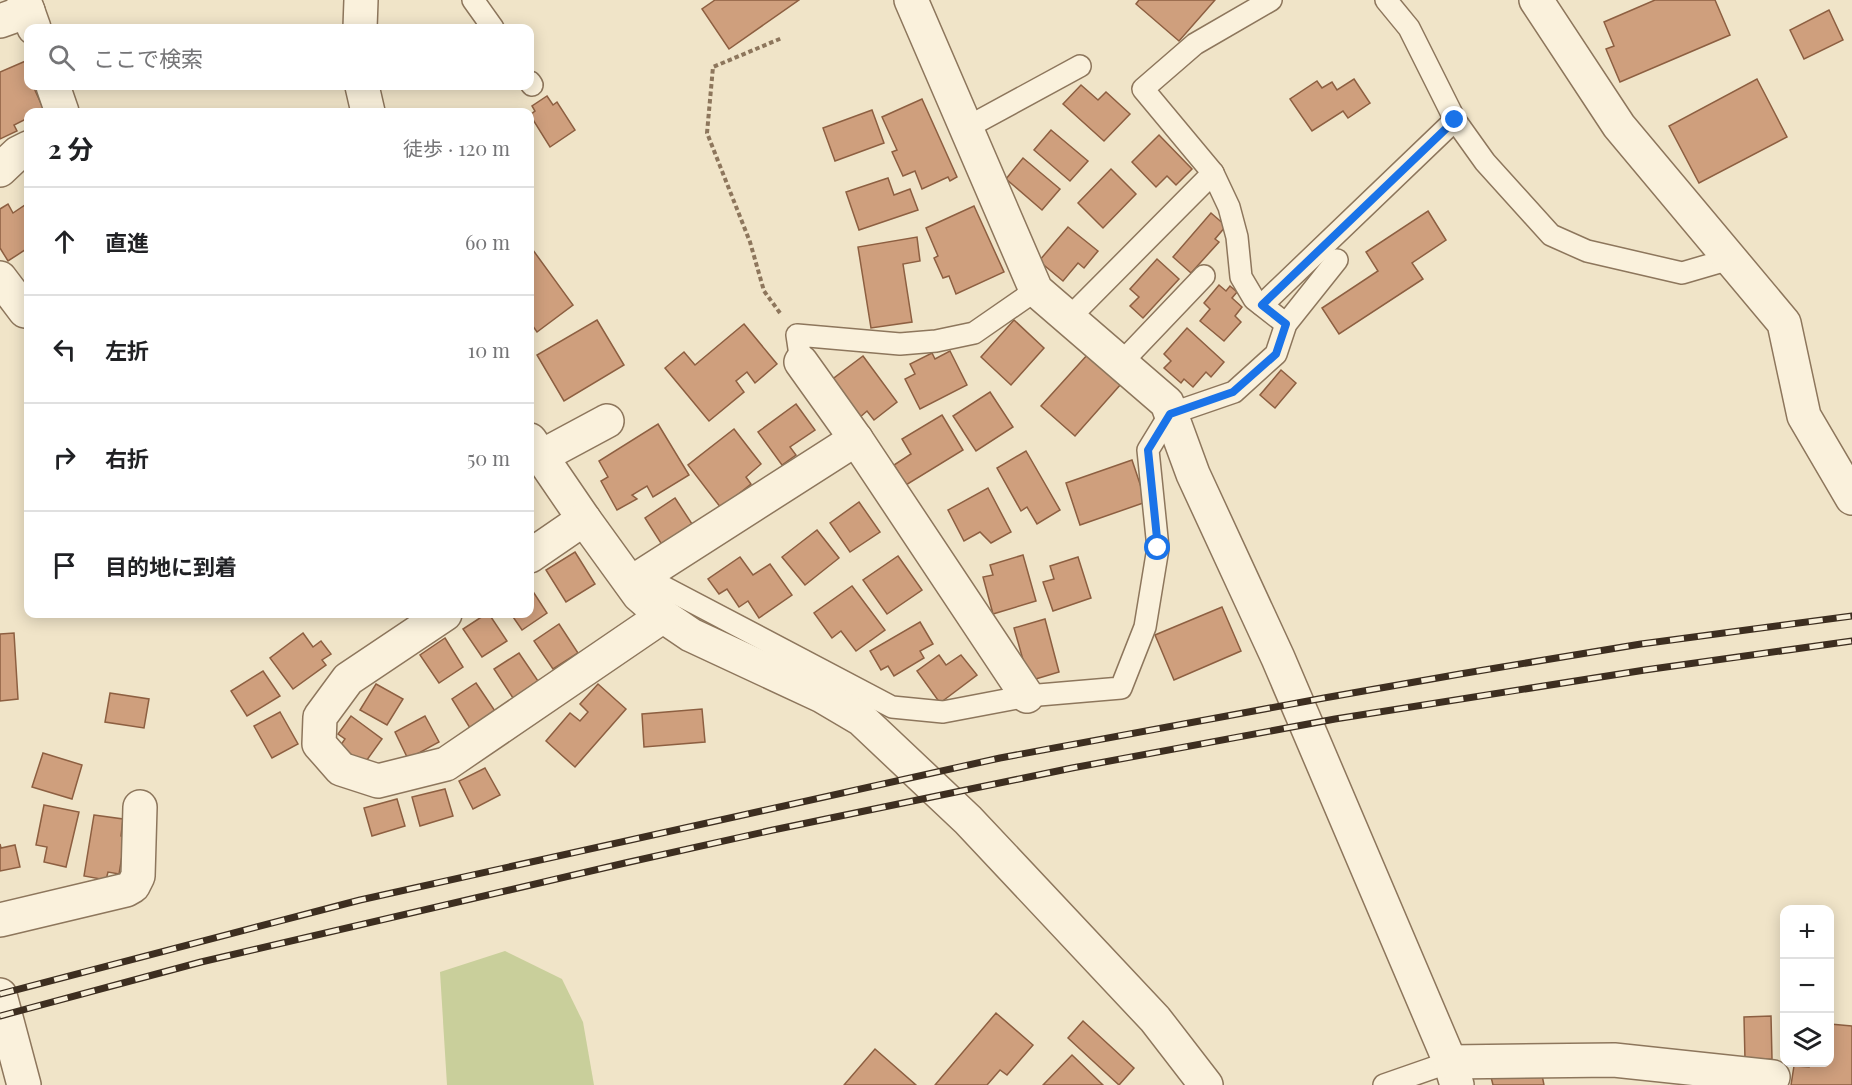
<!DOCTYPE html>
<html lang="ja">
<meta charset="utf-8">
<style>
:root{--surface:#fff;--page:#f2f2f2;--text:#202124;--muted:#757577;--line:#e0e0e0}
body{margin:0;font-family:"Playfair Display","Noto Sans JP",serif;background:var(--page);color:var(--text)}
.controls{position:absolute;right:18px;bottom:18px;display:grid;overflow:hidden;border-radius:12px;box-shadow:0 3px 15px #0003}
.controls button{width:54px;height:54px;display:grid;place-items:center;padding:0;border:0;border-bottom:2px solid var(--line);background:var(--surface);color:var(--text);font:30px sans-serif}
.stop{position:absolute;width:18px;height:18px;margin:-14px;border:4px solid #1a73e8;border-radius:50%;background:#fff}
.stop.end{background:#1a73e8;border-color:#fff;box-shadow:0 2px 6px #0008}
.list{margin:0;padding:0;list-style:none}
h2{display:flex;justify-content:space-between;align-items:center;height:78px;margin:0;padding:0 24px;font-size:26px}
h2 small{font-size:20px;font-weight:400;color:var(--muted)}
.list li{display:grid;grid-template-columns:39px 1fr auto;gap:18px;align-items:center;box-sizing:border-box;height:108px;padding:0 24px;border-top:2px solid var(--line)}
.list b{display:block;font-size:22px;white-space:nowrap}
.list em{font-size:20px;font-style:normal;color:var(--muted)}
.icon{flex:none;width:33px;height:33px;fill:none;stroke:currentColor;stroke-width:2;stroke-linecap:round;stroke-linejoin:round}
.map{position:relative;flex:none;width:1852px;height:1085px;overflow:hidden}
.search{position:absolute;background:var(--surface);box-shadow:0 3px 15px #0003;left:24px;top:24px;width:510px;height:66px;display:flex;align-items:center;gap:15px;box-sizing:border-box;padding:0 21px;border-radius:12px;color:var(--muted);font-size:22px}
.panel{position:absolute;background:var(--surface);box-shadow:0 3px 15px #0003;left:24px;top:108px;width:510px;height:510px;border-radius:12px}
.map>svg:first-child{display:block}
.green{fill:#c9cf9b}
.building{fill:#cf9f7d;stroke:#8d5f41;stroke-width:1.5}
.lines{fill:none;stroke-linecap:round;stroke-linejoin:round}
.service-casing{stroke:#8d765c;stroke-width:24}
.minor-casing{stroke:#8d765c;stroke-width:36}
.path{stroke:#8d765c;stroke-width:4;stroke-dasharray:4.5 3;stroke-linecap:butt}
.service{stroke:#faf1dc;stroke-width:21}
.minor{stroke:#faf1dc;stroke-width:33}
.rail-casing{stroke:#3d2e20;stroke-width:7}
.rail{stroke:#f7eed8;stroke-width:4.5;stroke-dasharray:14;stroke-linecap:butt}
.route{stroke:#1a73e8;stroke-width:8}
</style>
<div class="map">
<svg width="1852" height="1085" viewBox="0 0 1852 1085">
<rect width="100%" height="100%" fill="#f0e4c8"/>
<!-- green -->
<polygon class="green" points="505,951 562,979 583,1022 594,1085 447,1085 440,972"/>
<!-- building -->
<g class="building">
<polygon points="715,0 799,0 729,49 702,9"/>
<polygon points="1139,0 1215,0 1179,41 1136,4"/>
<polygon points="1655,0 1715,0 1730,35 1620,82 1606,49 1614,46 1604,22"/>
<polygon points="1829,10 1843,40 1804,59 1790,30"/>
<polygon points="28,60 28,86 38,86 34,88 44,110 40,112 28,112 28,118 14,125 17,131 0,139 0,72"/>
<polygon points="1354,79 1370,103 1348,118 1343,111 1312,131 1290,99 1317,81 1322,88 1332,82 1337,90"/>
<polygon points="1757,79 1787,137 1699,183 1669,126"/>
<polygon points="1081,85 1098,100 1106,92 1130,114 1104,141 1063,104"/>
<polygon points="547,96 553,105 557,102 575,130 550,147 530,115 535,111 532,106"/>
<polygon points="922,99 957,177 950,181 948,177 922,189 915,171 903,176 892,152 897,150 882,117"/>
<polygon points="872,110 884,143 835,161 823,128"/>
<polygon points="1051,130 1088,161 1070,181 1034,150"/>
<polygon points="1159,135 1192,169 1176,185 1167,176 1156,187 1132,162"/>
<polygon points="1023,158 1060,189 1042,210 1006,179"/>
<polygon points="1111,169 1136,194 1103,228 1078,203"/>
<polygon points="888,178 894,195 910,189 918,210 859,230 846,192"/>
<polygon points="28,203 28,241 27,242 28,248 8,261 0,248 0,209 8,204 13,213"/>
<polygon points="974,206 1004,272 956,294 949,276 943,278 934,258 938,256 926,228"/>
<polygon points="1428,211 1446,240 1412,263 1423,279 1339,334 1322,308 1378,271 1366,252"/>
<polygon points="1211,213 1226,226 1215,239 1219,242 1191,273 1173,257"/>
<polygon points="1068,227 1098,251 1084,268 1078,263 1063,281 1039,261"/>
<polygon points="917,237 920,261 903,264 912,322 871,328 858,247"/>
<polygon points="530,246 573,305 537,332 530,322"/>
<polygon points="1157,259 1179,279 1143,318 1130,306 1139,297 1130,289"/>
<polygon points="1219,285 1226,291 1230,286 1237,292 1232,298 1242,307 1235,316 1241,322 1224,341 1200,321 1210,309 1204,303"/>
<polygon points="597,320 624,365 564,401 537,355"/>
<polygon points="1014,320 1044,348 1011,385 981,357"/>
<polygon points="744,324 777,364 755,383 747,372 736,381 744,392 709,421 665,368 684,352 695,365"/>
<polygon points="1187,328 1224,362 1211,377 1206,372 1193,387 1184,379 1181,383 1164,368 1171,361 1164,354"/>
<polygon points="950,351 967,385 920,409 905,379 915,374 910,364 932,353 935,359"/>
<polygon points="1088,354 1121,384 1075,436 1041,406"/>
<polygon points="863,356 897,402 874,420 867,411 858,419 830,381"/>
<polygon points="1281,370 1296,383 1275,408 1260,395"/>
<polygon points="990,392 1013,427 976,451 953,416"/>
<polygon points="796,404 815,430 790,447 796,455 782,465 758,432"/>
<polygon points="942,415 963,450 906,485 894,465 911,454 902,439"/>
<polygon points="658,424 689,475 653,497 647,486 632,495 637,499 617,510 601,481 608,477 599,461"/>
<polygon points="734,429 761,464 746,477 751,484 721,508 688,465"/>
<polygon points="1026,451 1060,510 1037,524 1027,507 1021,511 997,468"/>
<polygon points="1132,460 1146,502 1080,525 1066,483"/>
<polygon points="988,488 1011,532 991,543 980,532 964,541 948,510"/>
<polygon points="675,498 696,530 666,551 645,518"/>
<polygon points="859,502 880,532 850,552 830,523"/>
<polygon points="817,530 839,558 805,585 782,557"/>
<polygon points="575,552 595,584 566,602 546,570"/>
<polygon points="1023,555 1036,601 993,614 983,577 993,575 990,565"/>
<polygon points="898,556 922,590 887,614 863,580"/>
<polygon points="740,557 753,575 770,564 792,595 759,618 748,601 739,607 727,589 719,594 708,579"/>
<polygon points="1078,557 1091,598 1053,611 1043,582 1054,579 1050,566"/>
<polygon points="852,586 885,630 856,651 841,631 832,638 814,613"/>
<polygon points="530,587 547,613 522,630 511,614 530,614"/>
<polygon points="1222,607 1241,651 1174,680 1155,635"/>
<polygon points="486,614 489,614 507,641 482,657 463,629"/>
<polygon points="1045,619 1059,672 1029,681 1014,628"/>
<polygon points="920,622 933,644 920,651 924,658 894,676 888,666 881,670 870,651"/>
<polygon points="559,624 578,653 553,669 534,641"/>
<polygon points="14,633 18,699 0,701 0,634"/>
<polygon points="303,633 313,647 321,641 331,654 322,660 326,665 293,689 270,658"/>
<polygon points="445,638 463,667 439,683 420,655"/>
<polygon points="519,653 538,681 513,698 494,669"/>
<polygon points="939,655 946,665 961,655 977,675 940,703 917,671"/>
<polygon points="263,671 280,696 247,716 231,691"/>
<polygon points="476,683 495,711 470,728 452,699"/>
<polygon points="376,684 403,699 387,725 360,710"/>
<polygon points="598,684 626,709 575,767 546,741 570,713 580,721 588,712 580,704"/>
<polygon points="110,693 149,699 144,728 105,722"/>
<polygon points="702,709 705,742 644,747 642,714"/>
<polygon points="280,712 298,744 272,758 254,726"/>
<polygon points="351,716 382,739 364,764 340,746 345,739 338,734"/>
<polygon points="425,716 439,742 408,759 395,732"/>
<polygon points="43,753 82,765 72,799 32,787"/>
<polygon points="485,768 500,795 473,809 459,781"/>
<polygon points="445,789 453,816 420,826 412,797"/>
<polygon points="397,799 405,826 372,836 364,808"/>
<polygon points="44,805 79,812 66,867 44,862 47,847 36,845"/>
<polygon points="94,815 123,819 121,836 125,837 119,874 108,872 106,880 84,876"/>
<polygon points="0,844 1,848 15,845 20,867 0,871"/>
<polygon points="996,1013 1033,1045 1007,1075 1000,1070 987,1085 935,1085"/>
<polygon points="1771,1016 1772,1059 1745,1060 1744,1017"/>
<polygon points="1083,1021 1134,1068 1119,1085 1068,1038"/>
<polygon points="1830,1024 1852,1026 1852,1085 1791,1085 1794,1066 1809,1067 1809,1062 1830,1062"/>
<polygon points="875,1049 916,1085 844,1085"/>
<polygon points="1072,1055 1103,1085 1043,1085"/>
<polygon points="1541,1070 1544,1085 1493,1085 1491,1077"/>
</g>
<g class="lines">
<!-- service casing -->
<g class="service-casing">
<g id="service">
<polyline points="473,0 493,28"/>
<polyline points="1386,0 1409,28 1455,120 1485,162 1551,235 1587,251 1682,273 1730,259"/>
<polyline points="530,82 532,85"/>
<polyline points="966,128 1080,66"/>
<polyline points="1213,173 1143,89 1195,44 1271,0"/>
<polyline points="1262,305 1455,120"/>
<polyline points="1069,318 1213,173 1229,207 1237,237 1241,277 1254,299 1286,324"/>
<polyline points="801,362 797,335 900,344 936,341 974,333 1036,290"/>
<polyline points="1121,363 1204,276"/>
<polyline points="643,576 892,707 943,712 1027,696 1121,688 1145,627 1158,548 1148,450 1170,414 1234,392 1276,354 1286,324 1337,260"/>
<polyline points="1384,1085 1450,1062"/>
</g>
</g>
<!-- minor casing -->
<g class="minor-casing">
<g id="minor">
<polyline points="24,0 34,28"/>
<polyline points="911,0 1036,290 1167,403 1193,474 1278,658 1450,1062 1457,1085"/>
<polyline points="1536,0 1619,126 1784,323 1804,416 1852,498"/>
<polyline points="0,21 28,11"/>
<polyline points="360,28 361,0"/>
<polyline points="53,86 62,112"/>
<polyline points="362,86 368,112"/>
<polyline points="0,170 18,153 28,148"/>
<polyline points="0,278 25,311"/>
<polyline points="801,362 856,439 1027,696"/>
<polyline points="530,440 584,519 639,595 663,616 691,635 822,696 861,719 968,820 1155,1019 1206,1085"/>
<polyline points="540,457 607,421"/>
<polyline points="530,556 584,519"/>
<polyline points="631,583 856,439"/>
<polyline points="445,614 348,679 320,717 319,744 341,769 378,781 446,764 663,616"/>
<polyline points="0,920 126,890 133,886 138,876 140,807"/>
<polyline points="0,995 24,1085"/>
<polyline points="1450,1062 1614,1060 1773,1077"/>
</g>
</g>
<!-- path -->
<polyline class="path" points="780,313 764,291 750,242 707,133 713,67 782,38"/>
<!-- service -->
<use href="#service" class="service"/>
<!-- minor -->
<use href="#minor" class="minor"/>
<!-- rail casing -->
<g class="rail-casing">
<g id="rail">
<polyline points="0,994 360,900 1000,758 1324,698 1460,674 1641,644 1852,616"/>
<polyline points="0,1016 201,962 625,863 773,830 1072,768 1335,719 1645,670 1852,641"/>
</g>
</g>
<!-- rail -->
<use href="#rail" class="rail"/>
</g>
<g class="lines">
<!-- route -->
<polyline class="route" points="1158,548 1148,450 1170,414 1233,392 1276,354 1286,324 1262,305 1455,120"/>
</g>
</svg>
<div class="controls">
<button>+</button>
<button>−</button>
<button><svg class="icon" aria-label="layers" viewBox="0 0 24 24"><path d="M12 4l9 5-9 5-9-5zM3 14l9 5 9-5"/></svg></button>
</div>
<div class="stop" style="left:1158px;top:548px"></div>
<div class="stop end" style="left:1455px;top:120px"></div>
<div class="search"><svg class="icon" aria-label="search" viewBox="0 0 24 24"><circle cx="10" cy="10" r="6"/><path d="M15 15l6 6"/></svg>ここで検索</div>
<section class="panel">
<h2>2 分<small>徒歩 · 120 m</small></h2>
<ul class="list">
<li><svg class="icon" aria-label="ahead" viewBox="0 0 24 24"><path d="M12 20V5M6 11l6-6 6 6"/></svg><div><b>直進</b></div><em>60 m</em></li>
<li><svg class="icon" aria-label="left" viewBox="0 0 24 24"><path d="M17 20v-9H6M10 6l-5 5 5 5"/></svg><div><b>左折</b></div><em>10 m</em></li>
<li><svg class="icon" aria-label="right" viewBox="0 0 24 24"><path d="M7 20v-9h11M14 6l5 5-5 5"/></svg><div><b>右折</b></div><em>50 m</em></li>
<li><svg class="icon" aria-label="arrive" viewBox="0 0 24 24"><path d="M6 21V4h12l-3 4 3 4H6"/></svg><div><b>目的地に到着</b></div></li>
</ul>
</section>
</div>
